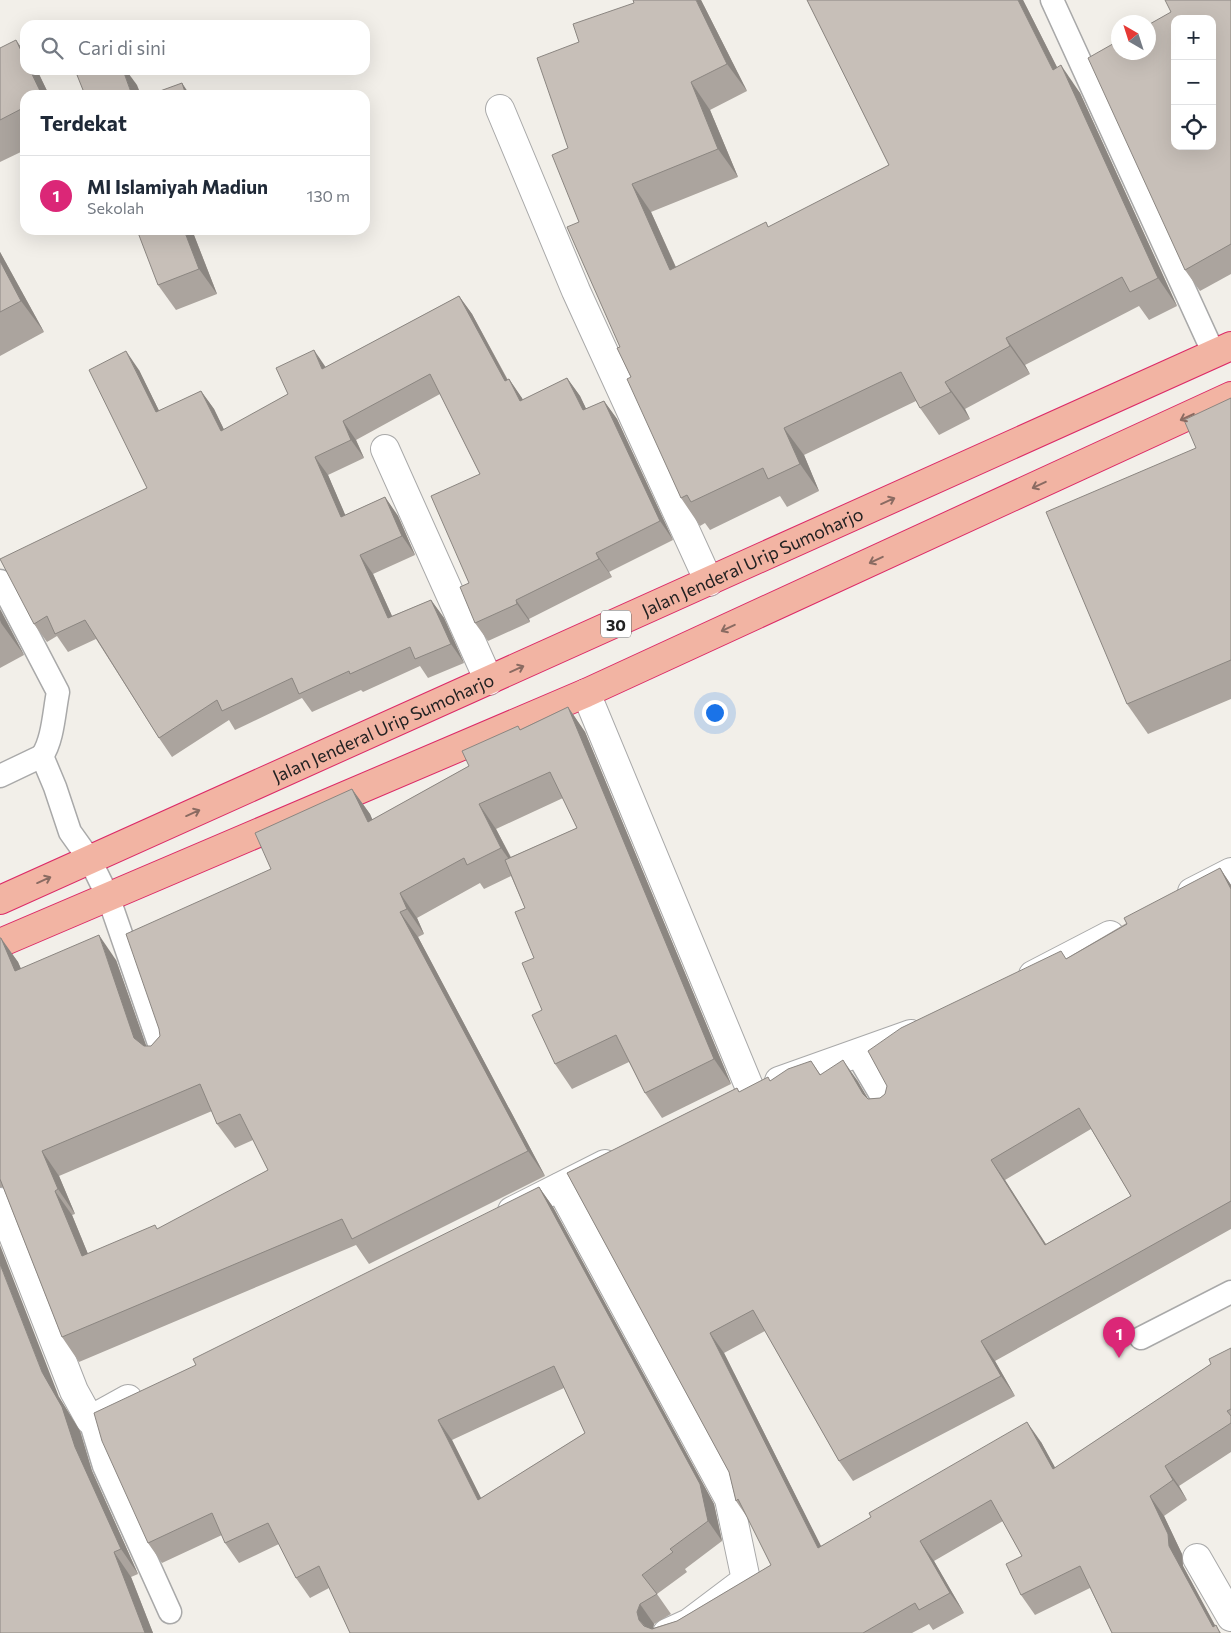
<!DOCTYPE html>
<html lang="id">
<meta charset="utf-8">
<style>
:root{--surface:#fff;--page:#f6f6f7;--text:#1f2937;--muted:#747a83;--line:#e0e1e3;--accent:#db2777}
body{margin:0;font-family:Commissioner,sans-serif;background:var(--page);color:var(--text)}
.controls{position:absolute;right:15px;top:15px;display:grid;overflow:hidden;border-radius:10px;box-shadow:0 5px 20px #0002}
.controls button{width:45px;height:45px;display:grid;place-items:center;padding:0;border:0;border-bottom:1px solid var(--line);background:var(--surface);color:var(--text);font:25px sans-serif}
.compass{position:absolute;left:1111px;top:15px;width:45px;height:45px;border-radius:50%;background:var(--surface);box-shadow:0 5px 20px #0002;rotate:321deg}
.you{position:absolute;left:714px;top:712px;width:18px;height:18px;margin:-12px;border:4px solid #fff;border-radius:50%;background:#1a73e8;box-shadow:0 0 0 8px #1a73e833}
.badge{display:grid;place-items:center;width:32px;height:32px;border-radius:50%;background:var(--accent);color:#fff;font-size:16px;font-weight:700}
.pin{position:absolute;translate:-50% -41px;filter:drop-shadow(0 1px 2px #0008)}
.pin::after{content:'';position:absolute;top:26px;width:18px;height:15px;background:inherit;clip-path:polygon(0 0,100% 0,50% 100%)}
.list{margin:0;padding:0;list-style:none}
h2{display:flex;justify-content:space-between;align-items:center;height:65px;margin:0;padding:0 20px;font-size:21px}
h2 small{font-size:16px;font-weight:400;color:var(--muted)}
.list li{display:grid;grid-template-columns:32px 1fr auto;gap:15px;align-items:center;box-sizing:border-box;height:80px;padding:0 20px;border-top:1px solid var(--line)}
.list b{display:block;font-size:19px;white-space:nowrap}
.list p{margin:0;font-size:16px;white-space:nowrap;color:var(--muted)}
.list em{font-size:16px;font-style:normal;color:var(--muted)}
.icon{flex:none;width:28px;height:28px;fill:none;stroke:currentColor;stroke-width:2;stroke-linecap:round;stroke-linejoin:round}
.map{position:relative;flex:none;width:1231px;height:1633px;overflow:hidden}
.search{position:absolute;background:var(--surface);box-shadow:0 5px 20px #0002;left:20px;top:20px;width:350px;height:55px;display:flex;align-items:center;gap:12px;box-sizing:border-box;padding:0 18px;border-radius:15px;color:var(--muted);font-size:19px}
.panel{position:absolute;background:var(--surface);box-shadow:0 5px 20px #0002;left:20px;top:90px;width:350px;height:145px;border-radius:15px}
.map>svg:first-child{display:block}
.lines{fill:none;stroke-linecap:round;stroke-linejoin:round}
.service-casing{stroke:#a9a9a9;stroke-width:25}
.minor-casing{stroke:#a9a9a9;stroke-width:30}
.trunk-casing{stroke:#dc2a67;stroke-width:30}
.service{stroke:#fff;stroke-width:22}
.minor{stroke:#fff;stroke-width:28}
.trunk{stroke:#f2b4a3;stroke-width:28}
.wall{fill:#aba49e;fill-rule:evenodd}
.shaded-wall{fill:#8b8681}
.building{fill:#c7bfb8;stroke:#8b8681;fill-rule:evenodd}
.oneway{stroke:#8a6b62}
.labels{text-anchor:middle;dominant-baseline:central;stroke-width:4;stroke-linejoin:round;paint-order:stroke}
.shield{fill:#fff;stroke:#646464;stroke-width:1}
.shield-label{font-size:16px;font-weight:bold;fill:#222}
.street-label{font-size:18px;fill:#222;stroke:#fff}
</style>
<div class="map">
<svg width="1231" height="1633" viewBox="0 0 1231 1633">
<rect width="100%" height="100%" fill="#f2efe9"/>
<g class="lines">
<!-- service casing -->
<g class="service-casing">
<g id="service">
<polyline points="1052,0 1214,354"/>
<path d="M0,581L58,692C54,712 53,740 42,756"/>
<polyline points="0,776 42,756 55,787 70,832 90,860 109,899 164,1058"/>
<polyline points="856,1053 888,1107"/>
<polyline points="1141,1338 1231,1292"/>
<polyline points="90,1420 104,1466 170,1612"/>
</g>
</g>
<!-- minor casing -->
<g class="minor-casing">
<g id="minor">
<polyline points="500,109 576,291 709,582"/>
<polyline points="385,449 489,681"/>
<polyline points="586,693 751,1091"/>
<polyline points="1192,892 1231,872"/>
<polyline points="1033,975 1110,935"/>
<polyline points="779,1081 911,1034"/>
<polyline points="560,1187 729,1499 746,1580 689,1623 667,1633"/>
<polyline points="0,1202 74,1391 90,1420 128,1399"/>
<polyline points="512,1211 605,1164"/>
<polyline points="1197,1558 1231,1617"/>
</g>
</g>
<!-- trunk casing -->
<g class="trunk-casing">
<g id="trunk">
<path id="s1" d="M0,900L1231,346"/>
<polyline points="0,943 586,693 1231,396"/>
</g>
</g>
<!-- service -->
<use href="#service" class="service"/>
<!-- minor -->
<use href="#minor" class="minor"/>
<!-- trunk -->
<use href="#trunk" class="trunk"/>
</g>
<!-- wall -->
<g class="wall">
<polygon points="701,0 747,91 710,110 738,177 651,212 676,267 769,227 889,165 807,0 1023,0 1057,67 1080,93 1177,306 1149,320 1139,306 1025,365 1030,374 965,409 970,419 939,435 920,408 916,401 804,455 819,491 787,507 780,496 710,530 705,523 700,526 681,498 631,377 620,347 579,222 568,148"/>
<polygon points="1231,0 1231,274 1200,291 1185,270 1171,12"/>
<polygon points="0,48 38,72 49,95 25,95 25,150 0,162"/>
<polygon points="192,230 217,294 176,310 158,285"/>
<polygon points="0,252 44,332 0,356"/>
<polygon points="459,296 472,314 508,380 509,379 523,400 567,378 580,396 586,409 604,401 617,419 673,540 609,572 612,577 529,619 530,622 488,641 475,623 469,583 480,474 440,394 356,440 364,458 328,475 345,515 385,497 398,516 415,555 373,574 392,616 431,600 444,618 464,663 428,678 420,666 363,692 361,690 312,712 302,698 235,730 229,720 172,757 159,738 96,639 68,652 57,636 47,642 34,624 147,488 139,370 159,411 201,391 214,409 224,430 288,394 326,367"/>
<polygon points="1231,398 1231,699 1148,734 1127,704 1196,448"/>
<polygon points="0,609 24,655 0,668"/>
<path d="M568,707L585,732L731,1084L662,1118L645,1093L629,1062L572,1089L555,1064L542,1010L534,958L525,908L511,876L484,889L480,883L417,918L424,934L418,937L545,1176L369,1264L356,1245L79,1362L62,1337L3,1187H0V938L18,962L21,969L116,960L146,1046H151L160,1036L271,869L352,789L370,814L372,820L469,766L521,729ZM563,798L577,828L511,857L496,829ZM212,1111L217,1124L235,1148L253,1140L268,1170L158,1229L88,1254L72,1215L75,1214L59,1176Z"/>
<path d="M1220,868L1231,885V1229L995,1361L1015,1396L853,1481L839,1461L765,1331L724,1353L821,1546L1041,1442L1055,1468L1211,1364L1231,1348V1452L1179,1486L1187,1500L1164,1516L1182,1554L1183,1566L1215,1625L1221,1633H1112L1090,1588L1035,1615L1021,1595L1022,1556L1003,1521L934,1561L964,1613L933,1630L929,1624L912,1633H350L329,1588L310,1598L296,1578L279,1544L239,1563L225,1543L222,1535L162,1563L148,1543L196,1365L539,1187L553,1207L714,1504L722,1541L685,1569L687,1572L657,1594L671,1614L654,1624L653,1628L677,1621L771,1565L749,1520L736,1501L729,1472L567,1173L737,1088L739,1092L771,1081L811,1061L820,1074L857,1080L868,1099L880,1098L1067,958ZM1091,1129L1131,1196L1046,1244L1005,1180ZM564,1388L585,1433L481,1498L452,1440Z"/>
<polygon points="59,1397 80,1431 92,1471 138,1574 131,1577 153,1633 0,1633"/>
</g>
<!-- shaded-wall -->
<g class="shaded-wall">
<polygon points="696,0 701,0 747,91 727,64"/>
<polygon points="1018,0 1023,0 1072,97 1053,70"/>
<polygon points="16,40 25,53 25,59"/>
<polygon points="1061,65 1080,93 1177,306 1158,278"/>
<polygon points="30,70 37,70 49,95 42,95"/>
<polygon points="123,70 126,70 137,85 141,95 132,95"/>
<polygon points="691,82 710,110 738,177 718,149"/>
<polygon points="182,83 190,95 186,95"/>
<polygon points="632,184 651,212 689,297 670,270"/>
<polygon points="184,230 192,230 217,294 199,269"/>
<polygon points="0,252 44,332 21,301 0,261"/>
<polygon points="459,296 472,314 518,400 505,381"/>
<polygon points="1006,338 1025,365 1030,374 1010,346"/>
<polygon points="314,350 327,369 322,369"/>
<polygon points="126,351 139,370 169,431 156,412"/>
<polygon points="567,378 580,396 596,429 583,410"/>
<polygon points="509,379 522,398 533,420 520,401"/>
<polygon points="945,382 965,409 970,419 951,392"/>
<polygon points="201,391 214,409 234,450 221,431"/>
<polygon points="604,401 617,419 673,540 660,521"/>
<polygon points="343,421 356,440 364,458 351,440"/>
<polygon points="784,428 804,455 819,491 800,464"/>
<polygon points="315,457 328,475 354,535 341,517"/>
<polygon points="385,497 398,516 415,555 402,536"/>
<polygon points="596,553 609,572 612,577 599,559"/>
<polygon points="360,555 373,574 401,636 388,618"/>
<polygon points="431,600 444,618 464,663 451,644"/>
<polygon points="516,600 529,619 530,622 517,604"/>
<polygon points="0,609 24,655 1,623 0,620"/>
<polygon points="568,707 585,732 731,1084 714,1059"/>
<polygon points="352,789 370,814 385,847 368,822"/>
<polygon points="479,804 496,829 518,872 501,848"/>
<polygon points="1220,868 1231,885 1231,889"/>
<polygon points="400,893 417,918 424,934 407,909"/>
<polygon points="400,912 418,937 545,1176 528,1151"/>
<polygon points="99,935 116,960 152,1062 134,1038"/>
<polygon points="1,938 18,962 33,996 15,971"/>
<polygon points="843,1060 857,1080 877,1114 863,1094"/>
<polygon points="42,1151 59,1176 75,1214 58,1189"/>
<polygon points="991,1160 1005,1180 1059,1265 1045,1245"/>
<polygon points="539,1187 553,1207 714,1504 722,1541 708,1521"/>
<polygon points="55,1191 72,1215 99,1281 82,1256"/>
<polygon points="0,1245 59,1397 80,1431 92,1471 138,1574 121,1549 75,1447 42,1372 0,1264"/>
<polygon points="710,1333 724,1353 832,1568 818,1548"/>
<polygon points="981,1341 995,1361 1015,1396 1001,1376"/>
<polygon points="438,1420 452,1440 492,1520 478,1500"/>
<polygon points="1027,1422 1041,1442 1067,1489 1053,1469"/>
<polygon points="1165,1466 1179,1486 1187,1500 1173,1480"/>
<polygon points="1150,1496 1164,1516 1182,1554 1183,1566 1219,1633 1213,1627 1169,1546"/>
<polygon points="920,1541 934,1561 964,1613 950,1593"/>
<polygon points="114,1552 131,1577 153,1633 145,1633"/>
<polygon points="640,1604 654,1624 652,1633 639,1620 637,1612"/>
</g>
<!-- building -->
<g class="building">
<polygon points="633,0 696,0 727,64 691,82 718,149 632,184 670,270 766,222 768,227 889,165 807,0 1018,0 1053,70 1061,65 1158,278 1130,292 1122,277 1006,338 1010,346 945,382 951,392 920,408 901,372 784,428 800,464 768,479 763,468 691,502 687,495 681,498 627,379 631,377 617,348 620,347 567,227 579,222 552,155 568,148 537,58 579,42 573,24 634,3"/>
<path d="M1165,0H1231V244L1185,270L1088,58L1118,41V52H1148V25L1171,12ZM1175,19H1212V146H1175Z"/>
<polygon points="16,40 25,59 25,70 30,70 42,95 25,95 25,107 0,120 0,48"/>
<polygon points="91,70 123,70 132,95 85,95 77,75"/>
<polygon points="182,83 186,95 149,95"/>
<polygon points="137,230 184,230 199,269 158,285"/>
<polygon points="0,261 21,301 0,312"/>
<polygon points="459,296 505,381 509,379 520,401 567,378 583,410 604,401 660,521 596,553 599,559 516,600 517,604 475,623 460,587 469,583 431,496 480,474 430,374 343,421 351,440 315,457 341,517 385,497 402,536 360,555 388,618 431,600 451,644 415,659 410,647 350,674 349,671 299,694 292,678 222,711 217,700 159,738 85,620 55,634 47,616 34,624 0,559 147,488 89,370 126,351 156,412 201,391 221,431 288,394 276,368 314,350 322,369"/>
<polygon points="1231,398 1231,660 1127,704 1046,512 1196,448 1184,420"/>
<path d="M568,707L714,1059L645,1093L616,1035L555,1064L532,1015L542,1010L522,963L534,958L515,912L525,908L505,860L577,828L550,772L479,804L501,848L467,865L464,858L400,893L407,909L400,912L528,1151L352,1239L342,1219L62,1337L0,1179V938H1L15,971L99,935L134,1038L144,1046H151L160,1036L159,1029L126,934L271,869L255,833L352,789L368,822L469,766L462,751L518,726L520,730ZM200,1084L217,1124L240,1114L268,1170L157,1229L155,1225L82,1256L55,1191L58,1189L42,1151Z"/>
<path d="M1220,868L1231,889V1201L981,1341L1001,1376L839,1461L753,1310L710,1333L818,1548L871,1517L869,1513L1027,1422L1053,1469L1211,1364L1209,1359L1231,1348V1409L1227,1411L1231,1416V1423L1165,1466L1173,1480L1150,1496L1168,1534L1169,1546L1213,1627L1216,1625L1220,1633H1112L1080,1566L1021,1595L1006,1564L1022,1556L991,1500L920,1541L950,1593L919,1610L915,1603L863,1633H350L319,1566L296,1578L268,1523L225,1543L212,1513L148,1543L102,1441L94,1413L196,1365L193,1359L539,1187L700,1484L708,1521L670,1549L673,1552L642,1575L657,1594L640,1604L637,1612L639,1620L644,1626L652,1629L677,1621L771,1565L738,1499L736,1501L729,1472L567,1173L737,1088L739,1092L768,1077L770,1081L788,1069L811,1061L820,1075L843,1060L863,1094L868,1099L880,1098L885,1094L887,1086L868,1051L901,1028L1061,951L1066,959L1127,924L1124,918ZM1079,1108L1131,1196L1045,1245L991,1160ZM554,1366L585,1433L478,1500L438,1420Z"/>
<polygon points="0,1264 42,1372 62,1407 75,1447 121,1549 114,1552 145,1633 0,1633"/>
</g>
<!-- one-way arrows -->
<defs><path id="oneway-shaft" d="M-6 0H5M1.5-3L5.5 0L1.5 3" fill="none" stroke-width="1.6" stroke-linecap="round" stroke-linejoin="round" transform="scale(1.25)"/></defs>
<g class="oneway">
<use href="#oneway-shaft" transform="translate(1187 417) rotate(155)"/>
<use href="#oneway-shaft" transform="translate(1039 485) rotate(155)"/>
<use href="#oneway-shaft" transform="translate(888 501) rotate(-24)"/>
<use href="#oneway-shaft" transform="translate(876 560) rotate(155)"/>
<use href="#oneway-shaft" transform="translate(728 628) rotate(155)"/>
<use href="#oneway-shaft" transform="translate(517 669) rotate(-24)"/>
<use href="#oneway-shaft" transform="translate(193 813) rotate(-24)"/>
<use href="#oneway-shaft" transform="translate(44 880) rotate(-24)"/>
</g>
<g class="labels">
<!-- shield labels -->
<rect class="shield" x="601" y="610.5" width="30" height="27" rx="4"/>
<g class="shield-label">
<text x="616" y="624">30</text>
</g>
<!-- street labels -->
<g class="street-label">
<text stroke="none"><textPath href="#s1" startOffset="825">Jalan Jenderal Urip Sumoharjo</textPath></text>
<text stroke="none"><textPath href="#s1" startOffset="420">Jalan Jenderal Urip Sumoharjo</textPath></text>
</g>
</g>
</svg>
<div class="controls">
<button>+</button>
<button>−</button>
<button><svg class="icon" aria-label="locate" viewBox="0 0 24 24"><circle cx="12" cy="12" r="6"/><path d="M12 2v4M12 18v4M2 12h4M18 12h4"/></svg></button>
</div>
<svg class="compass" viewBox="-18 -18 36 36"><path d="M0-13l5 13h-10z" fill="#e53935"/><path d="M0 13l5-13h-10z" fill="#747a83"/></svg>
<div class="you"></div>
<div class="pin badge" style="left:1119px;top:1358px">1</div>
<div class="search"><svg class="icon" aria-label="search" viewBox="0 0 24 24"><circle cx="10" cy="10" r="6"/><path d="M15 15l6 6"/></svg>Cari di sini</div>
<section class="panel">
<h2>Terdekat<small></small></h2>
<ul class="list">
<li><span class="badge">1</span><div><b>MI Islamiyah Madiun</b><p>Sekolah</p></div><em>130 m</em></li>
</ul>
</section>
</div>
